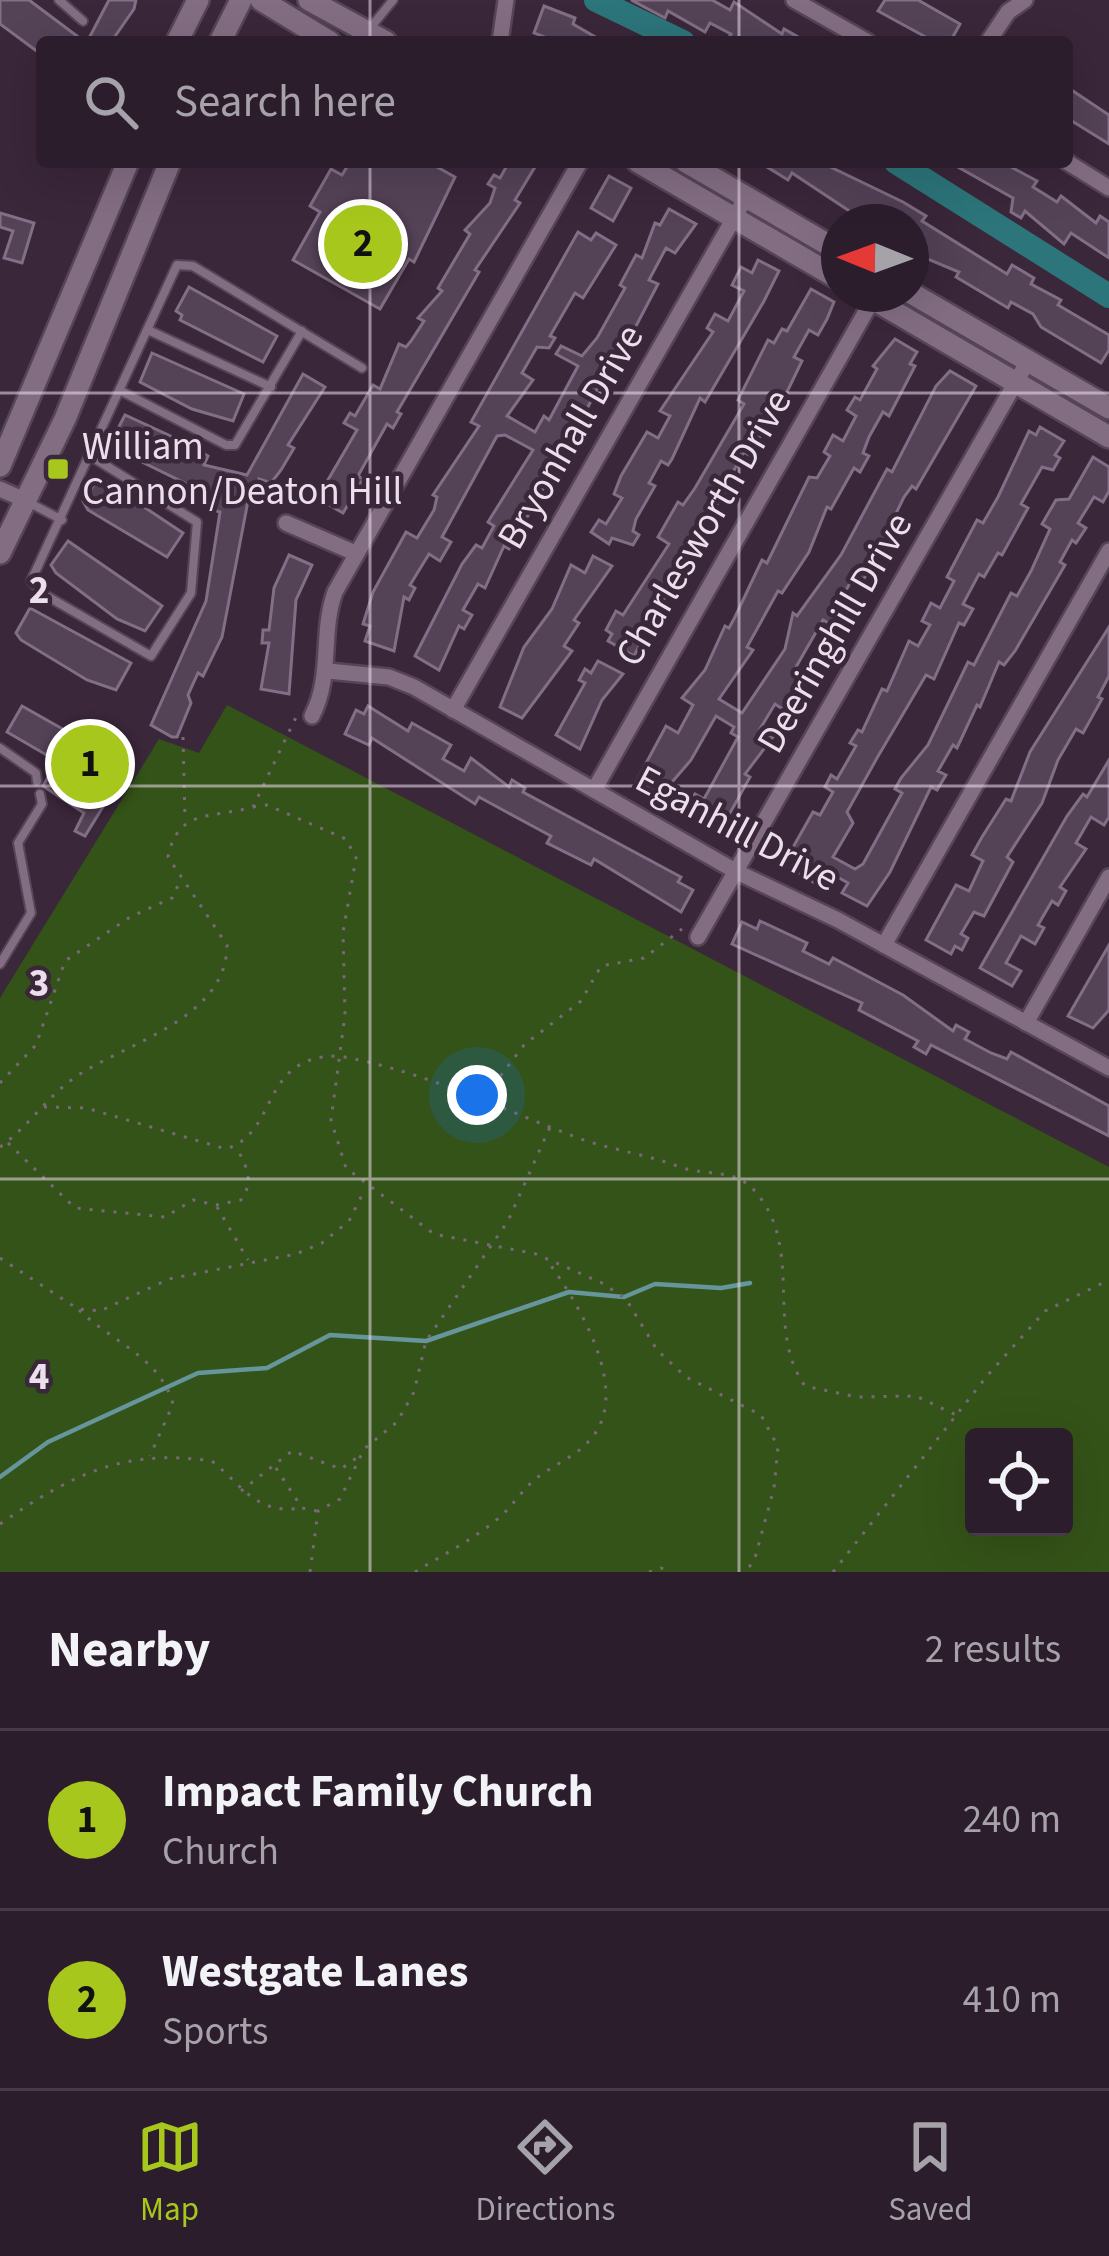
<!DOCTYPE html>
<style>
:root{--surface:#2c1d2c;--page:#342634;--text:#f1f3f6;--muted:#a6a2a9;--line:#483b48;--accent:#a8c71d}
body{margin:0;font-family:"Source Sans 3",sans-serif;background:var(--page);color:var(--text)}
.controls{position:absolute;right:36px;bottom:36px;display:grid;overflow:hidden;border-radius:12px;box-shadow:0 12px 48px #0002}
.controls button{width:108px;height:108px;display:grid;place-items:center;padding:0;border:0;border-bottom:3px solid var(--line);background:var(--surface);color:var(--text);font:60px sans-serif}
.compass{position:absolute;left:821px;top:204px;width:108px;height:108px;border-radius:50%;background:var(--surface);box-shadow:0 12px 48px #0002;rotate:271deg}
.you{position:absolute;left:477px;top:1095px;width:42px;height:42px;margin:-30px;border:9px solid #fff;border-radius:50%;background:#1a73e8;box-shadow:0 0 0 18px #1a73e833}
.badge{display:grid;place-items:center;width:78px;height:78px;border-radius:50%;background:var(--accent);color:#111;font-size:39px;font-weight:700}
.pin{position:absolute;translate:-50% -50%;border:6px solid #fff;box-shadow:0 3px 12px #0006}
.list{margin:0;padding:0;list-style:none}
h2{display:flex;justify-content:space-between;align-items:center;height:156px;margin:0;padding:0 48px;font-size:51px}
h2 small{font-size:39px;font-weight:400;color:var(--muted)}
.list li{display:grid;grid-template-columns:78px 1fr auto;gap:36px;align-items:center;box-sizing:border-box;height:180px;padding:0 48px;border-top:3px solid var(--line)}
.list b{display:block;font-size:45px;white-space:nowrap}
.list p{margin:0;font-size:39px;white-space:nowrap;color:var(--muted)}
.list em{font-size:39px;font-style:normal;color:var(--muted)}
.icon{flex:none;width:66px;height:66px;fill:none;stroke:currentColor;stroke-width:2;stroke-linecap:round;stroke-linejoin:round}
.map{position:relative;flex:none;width:1109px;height:1572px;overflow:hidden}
.search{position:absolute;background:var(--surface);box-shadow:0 12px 48px #0002;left:36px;right:36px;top:36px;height:132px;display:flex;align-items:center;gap:30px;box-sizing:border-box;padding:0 42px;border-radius:12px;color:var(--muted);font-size:45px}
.sheet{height:516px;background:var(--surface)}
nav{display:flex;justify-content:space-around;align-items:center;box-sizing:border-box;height:168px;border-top:3px solid var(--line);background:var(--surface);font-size:33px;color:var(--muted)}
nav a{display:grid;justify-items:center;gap:6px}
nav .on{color:var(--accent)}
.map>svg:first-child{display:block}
.green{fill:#345318;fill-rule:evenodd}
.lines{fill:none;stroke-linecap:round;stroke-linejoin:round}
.stream{stroke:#66959c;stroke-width:4.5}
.river{stroke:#2c757a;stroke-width:24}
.building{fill:#544257;stroke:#826e85;stroke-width:3}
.lane-casing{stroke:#554556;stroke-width:12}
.street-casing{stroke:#554556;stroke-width:20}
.secondary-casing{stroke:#554556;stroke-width:26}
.path{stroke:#796879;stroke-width:3;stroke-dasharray:3 9;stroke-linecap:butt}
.lane{stroke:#836d83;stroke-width:8}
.street{stroke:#836d83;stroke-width:15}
.secondary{stroke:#836d83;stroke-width:21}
.grid{fill:none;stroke:#ecdfec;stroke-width:3;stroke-opacity:0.55}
.poi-dot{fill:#a8c71d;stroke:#3a273a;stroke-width:4.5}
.labels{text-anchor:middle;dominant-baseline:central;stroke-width:9;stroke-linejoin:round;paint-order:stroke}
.street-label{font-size:39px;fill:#ecdfec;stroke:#3a273a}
.poi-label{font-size:39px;fill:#ecdfec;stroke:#3a273a;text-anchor:start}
.grid-label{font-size:39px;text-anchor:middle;font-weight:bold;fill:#ecdfec;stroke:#3a273a;stroke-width:9;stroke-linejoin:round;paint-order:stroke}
</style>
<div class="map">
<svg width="1109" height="1572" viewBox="0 0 1109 1572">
<rect width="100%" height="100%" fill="#3a273a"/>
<!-- green -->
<path class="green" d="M227,705L1109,1167V1572H0V998L159,739L199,753ZM1064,1437V1527H974V1437Z"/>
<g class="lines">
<!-- stream -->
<polyline class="stream" points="0,1477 48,1442 198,1373 267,1368 330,1335 426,1341 569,1292 624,1297 655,1284 721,1288 750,1283"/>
<!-- river -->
<g class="river">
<polyline points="596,0 683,42"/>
<polyline points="896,162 1109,296"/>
</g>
</g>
<!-- building -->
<g class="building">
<polygon points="0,0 29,0 85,42 42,42 42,55 0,24"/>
<polygon points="109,0 136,0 134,9 111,42 87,42"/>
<polygon points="631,0 712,0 730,10 734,2 782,34 784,29 807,42 734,42 728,39 731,34 710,23 705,32 668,11 665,18"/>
<polygon points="885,0 918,0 960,24 950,42 935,42 878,11"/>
<polygon points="544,6 575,18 573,24 604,42 557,42 534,33"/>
<polygon points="1067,87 1109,115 1109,144 1067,118"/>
<polygon points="350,162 428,162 455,177 414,262 409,259 380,309 293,260 320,212 310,206 331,169 342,175"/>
<polygon points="509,162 538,162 515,200 520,203 475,270 479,272 397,412 401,414 393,428 387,424 358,476 363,479 343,513 322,501 330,488 325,485 357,430 344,423 350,413 355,416 373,385 380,389 399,344 406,347 411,341 424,321 418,318 442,291 438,288 470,234 465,230 490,203 495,188 488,184 494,175 500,178"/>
<polygon points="759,162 820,162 903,202 926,216 922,221 1007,274 1012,265 1034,278 1031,284 1061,300 1058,305 1109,335 1109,350 1101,363 1041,327 1033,314 1011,302 1008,308 956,277 959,272 911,252 911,222 866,222 792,173 788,180"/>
<polygon points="949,162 1002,162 1037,181 1033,187 1057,202 1061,196 1096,223 1100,216 1109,222 1109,258 1071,233 1064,244 1025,211 1021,218 1011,212 1013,198"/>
<polygon points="609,176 631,188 613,221 591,208"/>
<polygon points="669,209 696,224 675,253 666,248 649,280 658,284 636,326 627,342 622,339 587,409 559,443 545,469 552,473 509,549 504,546 485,588 478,584 463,610 472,615 464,629 459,626 439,670 415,656 462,564 476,545 482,548 494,526 488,522 533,450 505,435 497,436 442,537 451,542 440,561 429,554 410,585 415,588 409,600 404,597 394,651 365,641 370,626 363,624 373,592 406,532 417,538 434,510 437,497 433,495 479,426 471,422 578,232 591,240 596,233 616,245 583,298 575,293 550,336 555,338 549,348 537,347 522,373 533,380 507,416 535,432 544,416 549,420 578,366 556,354 561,346 582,356 597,338 625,288 620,285 636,255 642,258 655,223 660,225"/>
<polygon points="0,213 34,223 22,263 4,258 13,231 0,227"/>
<polygon points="758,260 779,271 764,301 705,402 700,398 672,459 668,465 661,461 649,483 655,486 636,519 633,531 639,535 633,545 612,538 609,544 591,532 599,520 606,524 622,498 614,494 621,476 647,432 658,438 670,416 660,411 713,332 707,328 715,314 728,321 744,291 732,285 741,267 752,273"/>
<polygon points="189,287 277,336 263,362 180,320 182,315 176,311"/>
<polygon points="811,289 834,302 827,319 818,335 809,330 794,357 802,361 786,394 749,455 744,452 733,472 738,475 707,518 634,656 608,641 612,634 606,630 616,611 623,615 669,544 658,537 678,502 683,505 695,488 744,404 738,400 768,340 774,343 782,329 787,331"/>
<polygon points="895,339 917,352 910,364 915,366 889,416 883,412 869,437 863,453 869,456 860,472 854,468 831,509 827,507 809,552 782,593 778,591 747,647 753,650 719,699 742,713 785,649 793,613 797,616 841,555 887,469 892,472 936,386 950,371 976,386 916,489 912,486 904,497 863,581 854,576 836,608 844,613 836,627 823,620 792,674 806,682 784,710 775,704 760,729 773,737 745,774 750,777 725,822 716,817 710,828 683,813 695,794 704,799 738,737 731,733 734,727 716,716 691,760 660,796 636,782 666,726 678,733 693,705 682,698 705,670 725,626 729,628 735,617 762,560 767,563 809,477 817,478 830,456 824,452 833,435 843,441 856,416 847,410 855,397 860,400 877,369 873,366"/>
<polygon points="152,353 244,394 233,421 192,409 140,382"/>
<polygon points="303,374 325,387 288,445 294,448 281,470 271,483 259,479 252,502 248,501 222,637 203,676 198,673 188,695 191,703 177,737 172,737 151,725 206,601 220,512 210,509 211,496 136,459 112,440 125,415 190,445 208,456 204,465 247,475"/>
<polygon points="1040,427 1064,441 1055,455 1060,458 1053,470 1042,467 1021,504 1028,508 1002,555 998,553 984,577 979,574 963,604 973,609 964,625 959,623 934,679 926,675 877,758 847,812 853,823 833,857 855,869 863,864 902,793 895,789 901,778 928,745 968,662 974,665 1011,593 1017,596 1031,571 1050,529 1042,524 1056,500 1069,499 1093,457 1109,467 1109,491 1103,502 1094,497 1078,523 1086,528 1076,543 1072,540 1060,562 1065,565 1015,651 1004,665 999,662 980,707 977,705 957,748 953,745 938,771 946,775 937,790 931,787 890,872 867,906 842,893 848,883 825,870 816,884 791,868 800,854 792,849 813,812 820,815 833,792 825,787 831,775 837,779 856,746 850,743 858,730 862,732 882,689 887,691 909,641 918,646 930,625 922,621 931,603 940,608 954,581 947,577 977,520 983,523 998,497 1029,431 1036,435"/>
<polygon points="99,477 183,533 167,557 88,510 83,501"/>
<polygon points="68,541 162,606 145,631 117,619 56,573 51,565"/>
<polygon points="289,555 312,565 296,600 289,694 261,689 269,643 262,643 263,630 269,630 274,588"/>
<polygon points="593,556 612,566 574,620 579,623 564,646 572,651 522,718 500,707 524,647 552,609 571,565 585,573"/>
<polygon points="30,608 131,663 116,690 87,680 21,640 16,633"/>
<polygon points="1109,627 1109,676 1098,697 1102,699 1083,733 1076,729 1058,760 1042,803 1007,857 1013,862 984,916 974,912 961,934 968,938 962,950 955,946 951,954 926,940 956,885 969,891 983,861 972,855 982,837 1006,799 1011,801 1030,752"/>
<polygon points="598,661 623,674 602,700 580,749 556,735 585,683 579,680 585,669 591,673"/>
<polygon points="22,706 128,766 85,836 75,831 84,813 43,786 57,761 7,732"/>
<polygon points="368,706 408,731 412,723 451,745 443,759 464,771 471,758 509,787 512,780 525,788 523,792 681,877 678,882 693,890 681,912 594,859 591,865 547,843 551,836 525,822 479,797 475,804 372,738 369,745 345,734 356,710 364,714"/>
<polygon points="1109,760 1109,817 1104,825 1091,817 1076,843 1086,849 1060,887 1066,891 1058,905 1052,901 1038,925 1044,928 1035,944 1021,936 1006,963 1021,971 1012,986 980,968 1067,816 1083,794 1087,797"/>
<polygon points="760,921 807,943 803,951 829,964 833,958 903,995 953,1031 956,1025 969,1032 965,1039 991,1053 1007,1059 1011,1052 1109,1106 1109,1136 931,1045 926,1054 914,1047 918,1041 859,1010 862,1003 732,944 742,922 757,929"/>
<polygon points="1109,945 1109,1010 1093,1028 1068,1016"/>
</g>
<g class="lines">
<!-- lane casing -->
<g class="lane-casing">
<g id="lane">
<polyline points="59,0 83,21"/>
<polyline points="371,27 393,0"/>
<polyline points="148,330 271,387"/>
<polyline points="121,391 226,445 235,445 302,331"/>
<polyline points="92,457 197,522 191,593 151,656 45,595 31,581 177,265 193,266 362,368"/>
<polyline points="28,502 62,520"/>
<polyline points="0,748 36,773 37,781"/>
<polyline points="0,964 31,913 18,843 42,804 40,794"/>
</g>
</g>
<!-- street casing -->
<g class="street-casing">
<g id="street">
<polyline points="794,0 868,42"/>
<polyline points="500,42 506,0"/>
<polyline points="988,42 1008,12 1025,0"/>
<polyline points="1067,162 1109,188"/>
<polyline points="0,489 27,501"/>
<polyline points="286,523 355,553"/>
<polyline points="328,671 389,677 414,687 737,872 838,920 1109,1068"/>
<polyline points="453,710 746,197"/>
<path d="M312,716C333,675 320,634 335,592L580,162"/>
<polyline points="594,790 873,299"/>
<polyline points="698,937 1028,361"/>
<polyline points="884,945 1109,551"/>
<polyline points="1026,1023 1109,877"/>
</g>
</g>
<!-- secondary casing -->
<g class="secondary-casing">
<g id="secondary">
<polyline points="261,0 330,42"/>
<polyline points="309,0 386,42"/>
<polyline points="177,42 198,0"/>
<polyline points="220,42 241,0"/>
<polyline points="638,162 839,279"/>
<polyline points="686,162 839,251"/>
<polyline points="911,293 1109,408"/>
<polyline points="864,294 1109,437"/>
<polyline points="0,466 128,162"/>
<polyline points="0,553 65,419 170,162"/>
</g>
</g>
<!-- path -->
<g class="path">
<polyline points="183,737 185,819"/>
<polyline points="253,807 267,805 346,839 356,858 343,932 345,1015 331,1120 346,1168 434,1234 536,1254 602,1283 626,1299 657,1350 686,1377 761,1415 778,1447 774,1488 755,1558 746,1572"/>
<polyline points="0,1083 36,1045 65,961 130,917 172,898 180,881"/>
<polyline points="486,1095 524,1045 581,1001 601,966 644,958 682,929"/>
<path d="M44,1107L86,1108L226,1149C280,1132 259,1055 339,1056C424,1071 501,1109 581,1139C612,1150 645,1154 677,1166C707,1178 736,1165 759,1196C803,1253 765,1330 805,1386L857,1397L916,1396L956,1415"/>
<path d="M8,1143L75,1208L165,1217L193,1200L216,1205L241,1200C255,1181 246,1165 236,1147"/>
<path d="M0,1147C27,1128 46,1098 74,1078C124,1043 227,1020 227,945L168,857C178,808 210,819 253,807L298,713"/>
<polyline points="217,1207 248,1260"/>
<polyline points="0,1258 78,1309 100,1311 169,1279 296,1254 322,1243 349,1221 365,1189"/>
<path d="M79,1310C112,1342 160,1357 173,1404L150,1456"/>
<polyline points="276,1468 302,1508 317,1511"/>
<polyline points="241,1491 292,1451 341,1469 359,1456"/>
<path d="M0,1524C71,1475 123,1448 212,1461C244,1487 256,1515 302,1508"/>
<polyline points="310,1572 318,1511 340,1499 364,1449 397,1422 414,1392 426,1341 508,1221 550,1127"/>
<path d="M415,1572C444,1554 476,1538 501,1516C513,1505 521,1492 533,1481C549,1467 571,1459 586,1444C637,1397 578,1302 546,1259"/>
<polyline points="649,1572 661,1568 670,1572"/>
<polyline points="833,1572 987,1376 1045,1311 1109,1280"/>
</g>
<!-- lane -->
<use href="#lane" class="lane"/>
<!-- street -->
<use href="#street" class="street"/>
<!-- secondary -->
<use href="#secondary" class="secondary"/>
</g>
<!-- grid -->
<path class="grid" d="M370,0V42M739,0V42M370,162V1572M739,162V1572M0,393H1109M0,786H1109M0,1179H1109"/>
<!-- markers -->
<rect class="poi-dot" x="46" y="457" width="24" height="24" rx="6"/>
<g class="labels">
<!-- street labels -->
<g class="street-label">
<text transform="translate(571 437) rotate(-60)">Bryonhall Drive</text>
<text transform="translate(704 528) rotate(-60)">Charlesworth Drive</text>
<text transform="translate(835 633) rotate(-60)">Deeringhill Drive</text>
<text transform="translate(737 829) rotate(28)">Eganhill Drive</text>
</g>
<!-- poi labels -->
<g class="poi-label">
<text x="82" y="447">William<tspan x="82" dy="45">Cannon/Deaton Hill</tspan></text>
</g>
</g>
<g class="grid-label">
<text x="39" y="603">2</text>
<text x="39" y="996">3</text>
<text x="39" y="1389">4</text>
</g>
</svg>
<div class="controls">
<button><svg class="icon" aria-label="locate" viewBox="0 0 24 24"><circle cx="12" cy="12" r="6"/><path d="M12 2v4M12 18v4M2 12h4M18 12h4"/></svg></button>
</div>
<svg class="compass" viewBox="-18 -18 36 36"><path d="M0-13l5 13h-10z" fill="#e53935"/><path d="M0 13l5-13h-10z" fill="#a6a2a9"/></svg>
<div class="you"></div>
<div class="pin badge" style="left:90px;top:764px">1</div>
<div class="pin badge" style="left:363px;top:244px">2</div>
<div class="search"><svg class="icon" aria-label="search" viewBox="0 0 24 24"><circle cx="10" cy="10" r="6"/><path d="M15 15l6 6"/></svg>Search here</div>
</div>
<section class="sheet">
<h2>Nearby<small>2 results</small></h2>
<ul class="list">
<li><span class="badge">1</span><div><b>Impact Family Church</b><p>Church</p></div><em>240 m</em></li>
<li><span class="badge">2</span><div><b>Westgate Lanes</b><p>Sports</p></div><em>410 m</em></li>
</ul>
</section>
<nav>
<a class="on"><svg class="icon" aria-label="map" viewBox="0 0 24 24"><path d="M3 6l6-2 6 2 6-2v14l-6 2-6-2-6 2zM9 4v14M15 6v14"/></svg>Map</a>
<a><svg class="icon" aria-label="directions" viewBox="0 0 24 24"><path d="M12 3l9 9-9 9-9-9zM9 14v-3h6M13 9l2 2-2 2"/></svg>Directions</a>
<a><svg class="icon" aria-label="saved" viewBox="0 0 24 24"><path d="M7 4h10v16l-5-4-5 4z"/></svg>Saved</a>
</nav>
